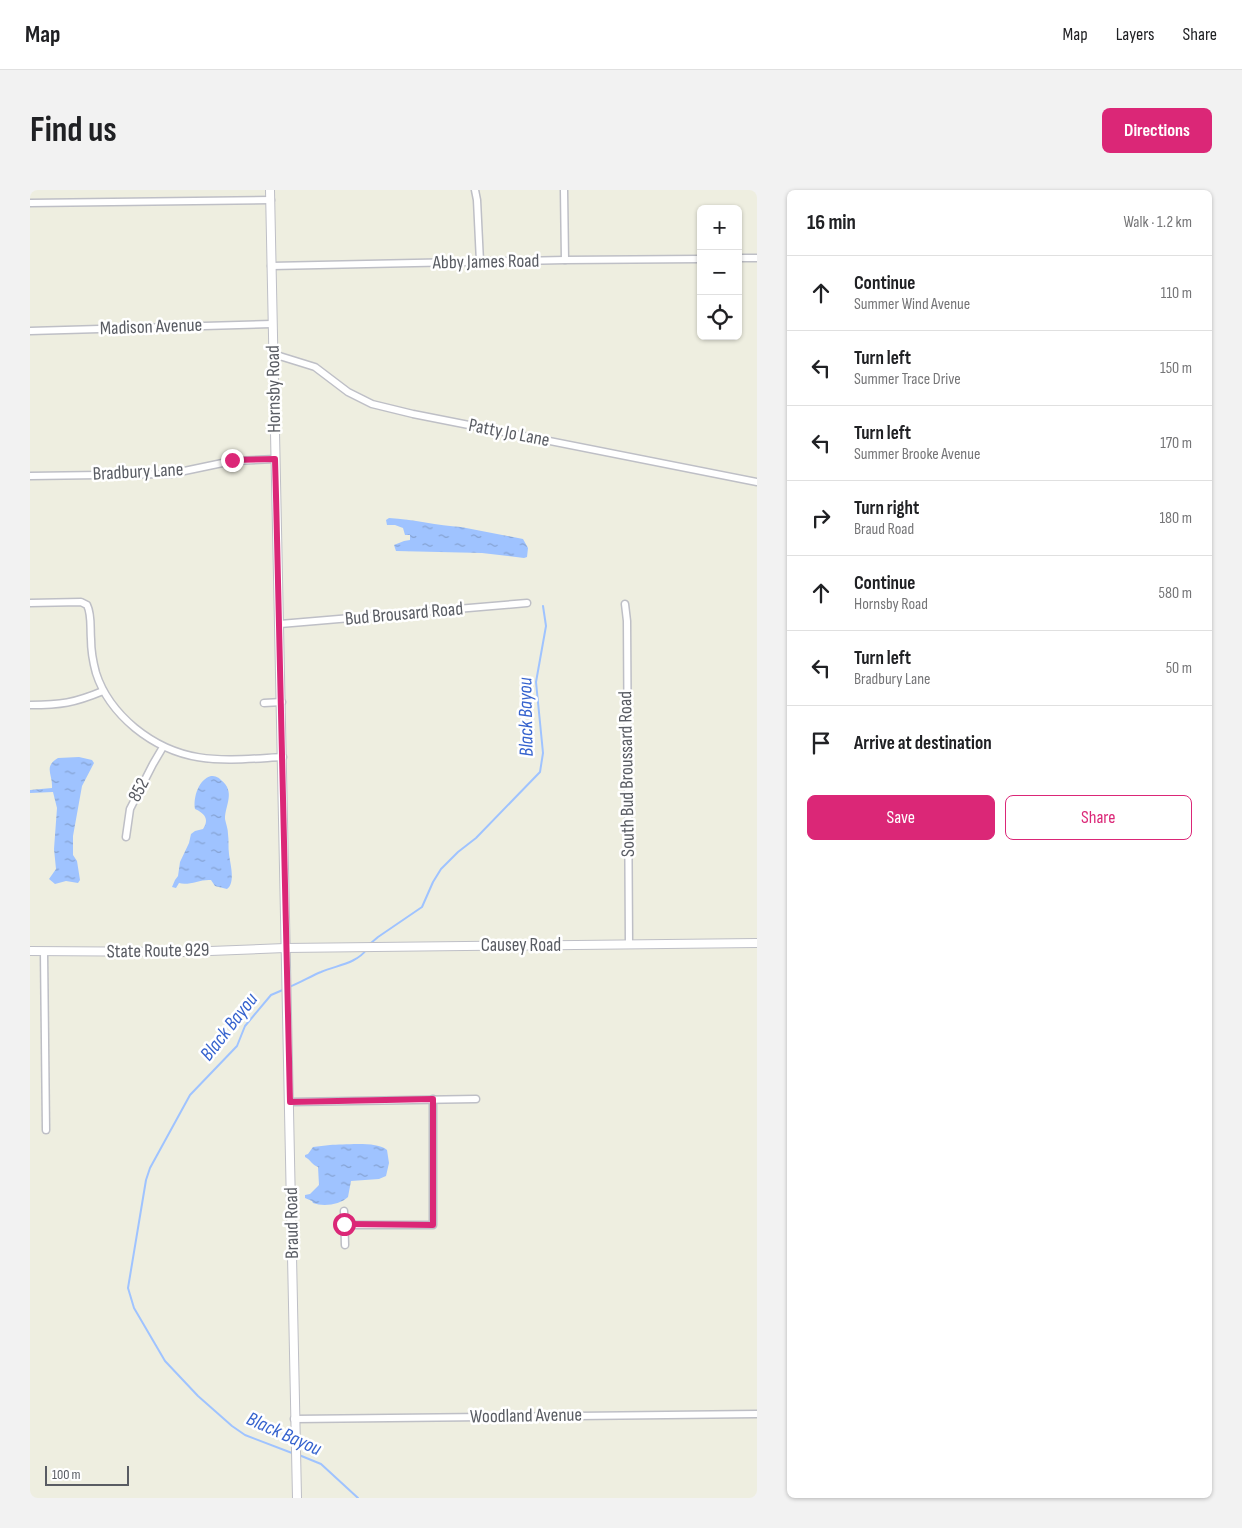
<!DOCTYPE html>
<meta charset="utf-8">
<style>
:root{--surface:#fff;--page:#f2f2f2;--text:#202124;--muted:#757577;--line:#e0e0e0;--accent:#db2777}
body{margin:0;font-family:"Sofia Sans Condensed",sans-serif;background:var(--page);color:var(--text)}
.controls{position:absolute;right:15px;top:15px;display:grid;overflow:hidden;border-radius:8px;box-shadow:0 1px 4px #0004}
.controls button{width:45px;height:45px;display:grid;place-items:center;padding:0;border:0;border-bottom:1px solid var(--line);background:var(--surface);color:var(--text);font:25px sans-serif}
.scale{position:absolute;left:15px;bottom:12px;width:84px;box-sizing:border-box;padding-left:5px;border:2px solid #595c63;border-top:0;font-size:14px;line-height:18px;white-space:nowrap;color:#595c63;-webkit-text-stroke:4px #fff;paint-order:stroke}
.stop{position:absolute;width:15px;height:15px;margin:-11px;border:4px solid #db2777;border-radius:50%;background:#fff}
.stop.end{background:#db2777;border-color:#fff;box-shadow:0 1px 5px #0008}
.list{margin:0;padding:0;list-style:none}
h2{display:flex;justify-content:space-between;align-items:center;height:65px;margin:0;padding:0 20px;font-size:21px}
h2 small{font-size:16px;font-weight:400;color:var(--muted)}
.list li{display:grid;grid-template-columns:32px 1fr auto;gap:15px;align-items:center;box-sizing:border-box;height:75px;padding:0 20px;border-top:1px solid var(--line)}
.list b{display:block;font-size:19px;white-space:nowrap}
.list p{margin:0;font-size:16px;white-space:nowrap;color:var(--muted)}
.list em{font-size:16px;font-style:normal;color:var(--muted)}
.actions{display:flex;gap:10px;padding:15px 20px}
.actions a{flex:1;padding:11px 0;border:1px solid var(--accent);border-radius:8px;text-align:center;font-size:18px;color:var(--accent)}
.actions .main{background:var(--accent);color:#fff}
.icon{flex:none;width:28px;height:28px;fill:none;stroke:currentColor;stroke-width:2;stroke-linecap:round;stroke-linejoin:round}
.map{position:relative;flex:none;width:727px;height:1308px;overflow:hidden;border-radius:8px}
header{display:flex;align-items:center;gap:30px;box-sizing:border-box;height:70px;padding:0 25px;background:var(--surface);border-bottom:1px solid var(--line)}
header strong{font-size:24px}
nav{display:flex;gap:28px;margin-inline-start:auto;font-size:18px}
.intro{display:flex;align-items:center;justify-content:space-between;box-sizing:border-box;height:120px;padding:0 30px}
h1{margin:0;font-size:35px}
.button{padding:12px 22px;border-radius:8px;background:var(--accent);color:#fff;font-size:18px;font-weight:700}
main{display:flex;gap:30px;padding:0 30px}
aside{flex:1;background:var(--surface);border-radius:8px;box-shadow:0 1px 4px #0004}
.map>svg:first-child{display:block}
.water{fill:url(#water-ripples)}
.lines{fill:none;stroke-linecap:round;stroke-linejoin:round}
.stream{stroke:#9fc3ff;stroke-width:2}
.minor-casing{stroke:#bebfc6;stroke-width:9}
.tertiary-casing{stroke:#bebfc6;stroke-width:10}
.minor{stroke:#fff;stroke-width:6}
.tertiary{stroke:#fff;stroke-width:8}
.route{stroke:#db2777;stroke-width:6}
.labels{text-anchor:middle;dominant-baseline:central;stroke-width:5;stroke-linejoin:round;paint-order:stroke}
.street-label{font-size:19px;fill:#595c63;stroke:#fff}
.water-label{font-size:20px;font-style:italic;fill:#3663ce;stroke:#fff}
</style>
<header>
<strong>Map</strong>
<nav><a>Map</a><a>Layers</a><a>Share</a></nav>
</header>
<div class="intro"><h1>Find us</h1><a class="button">Directions</a></div>
<main>
<div class="map">
<svg width="727" height="1308" viewBox="0 0 727 1308">
<defs>
<pattern id="water-ripples" width="26" height="14" patternUnits="userSpaceOnUse" patternTransform="scale(1.25)"><rect width="26" height="14" fill="#9fc3ff"/><path d="M2 4q2-2 4 0t4 0M15 11q2-2 4 0t4 0" fill="none" stroke="#85a2d2"/></pattern>
</defs>
<rect width="100%" height="100%" fill="#eeeee0"/>
<!-- water -->
<g class="water">
<path d="M359,328C383,329 408,336 431,337L493,349L498,358L497,367L494,368L452,363L366,361L364,355L374,351L380,350V345H375L373,338L365,335H357L356,330Z"/>
<path d="M28,568L49,567L62,570L64,573L52,596L43,646V665L47,671L50,690L48,693L36,691L25,694L19,689L26,679L24,659L27,618L23,602L0,603V600L22,598C23,584 13,577 28,568Z"/>
<path d="M181,586C186,586 188,587 191,590C206,602 195,615 195,629C196,634 198,639 198,644C199,651 198,657 199,664C200,673 206,693 197,699L185,696L181,690C170,689 159,696 149,693L146,698L142,697L145,690L148,686L150,672L159,653L161,644L165,641L173,639C180,629 174,623 165,619C163,607 169,589 181,586Z"/>
<path d="M300,955C314,955 347,951 357,960L359,973L356,986L349,989L321,991L318,1007C310,1015 293,1017 283,1013L282,1011L275,1008V1005L280,1004L289,995L288,977C282,975 281,970 275,967V965L278,964L283,957Z"/>
</g>
<g class="lines">
<!-- stream -->
<g class="stream">
<polyline points="341,753 348,747 392,717 403,692 411,679 428,662 446,648 510,582 513,563 506,492 516,436 513,416"/>
<path d="M259,797C270,793 281,786 291,782C307,775 326,774 337,759"/>
<polyline points="255,799 241,805 215,836 207,856 160,905 120,978 116,990 98,1098 104,1118 135,1171 168,1206 202,1236 215,1245 262,1263"/>
<polyline points="269,1265 291,1274 328,1308"/>
</g>
<!-- minor casing -->
<g class="minor-casing">
<g id="minor">
<polyline points="445,0 447,10 450,72"/>
<polyline points="534,0 535,70"/>
<polyline points="0,13 241,10"/>
<polyline points="708,68 727,68"/>
<polyline points="241,76 535,70 671,69"/>
<polyline points="0,141 242,134"/>
<polyline points="243,164 285,177 318,202 342,214 383,224 727,292"/>
<polyline points="0,286 140,284 202,271 245,269"/>
<path d="M0,413L51,412L57,415C62,425 60,438 61,449C61,460 63,472 66,483C73,505 87,523 105,538C153,577 196,570 253,567"/>
<polyline points="595,414 597,431 599,754"/>
<polyline points="250,434 497,413"/>
<polyline points="234,513 252,512"/>
<path d="M0,515C31,515 44,513 73,501"/>
<polyline points="96,647 100,619 123,574 133,557"/>
<polyline points="14,762 16,940"/>
<polyline points="260,912 446,909"/>
<polyline points="314,1021 315,1055"/>
<polyline points="314,1035 403,1035 403,909"/>
<polyline points="264,1229 727,1224"/>
</g>
</g>
<!-- tertiary casing -->
<g class="tertiary-casing">
<g id="tertiary">
<polyline points="240,0 267,1308"/>
<polyline points="0,761 154,762 255,758 727,753"/>
</g>
</g>
<!-- minor -->
<use href="#minor" class="minor"/>
<!-- tertiary -->
<use href="#tertiary" class="tertiary"/>
</g>
<g class="lines">
<!-- route -->
<path class="route" d="M202,270L245,269C251,483 254,697 260,912L403,909V1035L314,1034"/>
</g>
<g class="labels">
<!-- street labels -->
<g class="street-label">
<text transform="translate(456 72) rotate(-1)">Abby James Road</text>
<text transform="translate(121 137) rotate(-2)">Madison Avenue</text>
<text transform="translate(244 199) rotate(-91)">Hornsby Road</text>
<text transform="translate(479 243) rotate(11)">Patty Jo Lane</text>
<text transform="translate(108 282) rotate(-3)">Bradbury Lane</text>
<text transform="translate(374 424) rotate(-5)">Bud Brousard Road</text>
<text transform="translate(597 584) rotate(-91)">South Bud Broussard Road</text>
<text transform="translate(109 600) rotate(-63)">852</text>
<text x="491" y="755">Causey Road</text>
<text transform="translate(128 761) rotate(-1)">State Route 929</text>
<text transform="translate(262 1033) rotate(-91)">Braud Road</text>
<text transform="translate(496 1226) rotate(-1)">Woodland Avenue</text>
</g>
<!-- water labels -->
<g class="water-label">
<text transform="translate(496 527) rotate(-91)">Black Bayou</text>
<text transform="translate(199 837) rotate(-52)">Black Bayou</text>
<text transform="translate(254 1244) rotate(24)">Black Bayou</text>
</g>
</g>
</svg>
<div class="controls">
<button>+</button>
<button>−</button>
<button><svg class="icon" aria-label="locate" viewBox="0 0 24 24"><circle cx="12" cy="12" r="6"/><path d="M12 2v4M12 18v4M2 12h4M18 12h4"/></svg></button>
</div>
<div class="scale">100 m</div>
<div class="stop" style="left:314px;top:1034px"></div>
<div class="stop end" style="left:202px;top:270px"></div>
</div>
<aside>
<h2>16 min<small>Walk · 1.2 km</small></h2>
<ul class="list">
<li><svg class="icon" aria-label="ahead" viewBox="0 0 24 24"><path d="M12 20V5M6 11l6-6 6 6"/></svg><div><b>Continue</b><p>Summer Wind Avenue</p></div><em>110 m</em></li>
<li><svg class="icon" aria-label="left" viewBox="0 0 24 24"><path d="M17 20v-9H6M10 6l-5 5 5 5"/></svg><div><b>Turn left</b><p>Summer Trace Drive</p></div><em>150 m</em></li>
<li><svg class="icon" aria-label="left" viewBox="0 0 24 24"><path d="M17 20v-9H6M10 6l-5 5 5 5"/></svg><div><b>Turn left</b><p>Summer Brooke Avenue</p></div><em>170 m</em></li>
<li><svg class="icon" aria-label="right" viewBox="0 0 24 24"><path d="M7 20v-9h11M14 6l5 5-5 5"/></svg><div><b>Turn right</b><p>Braud Road</p></div><em>180 m</em></li>
<li><svg class="icon" aria-label="ahead" viewBox="0 0 24 24"><path d="M12 20V5M6 11l6-6 6 6"/></svg><div><b>Continue</b><p>Hornsby Road</p></div><em>580 m</em></li>
<li><svg class="icon" aria-label="left" viewBox="0 0 24 24"><path d="M17 20v-9H6M10 6l-5 5 5 5"/></svg><div><b>Turn left</b><p>Bradbury Lane</p></div><em>50 m</em></li>
<li><svg class="icon" aria-label="arrive" viewBox="0 0 24 24"><path d="M6 21V4h12l-3 4 3 4H6"/></svg><div><b>Arrive at destination</b></div></li>
</ul>
<div class="actions"><a class="main">Save</a><a>Share</a></div>
</aside>
</main>
